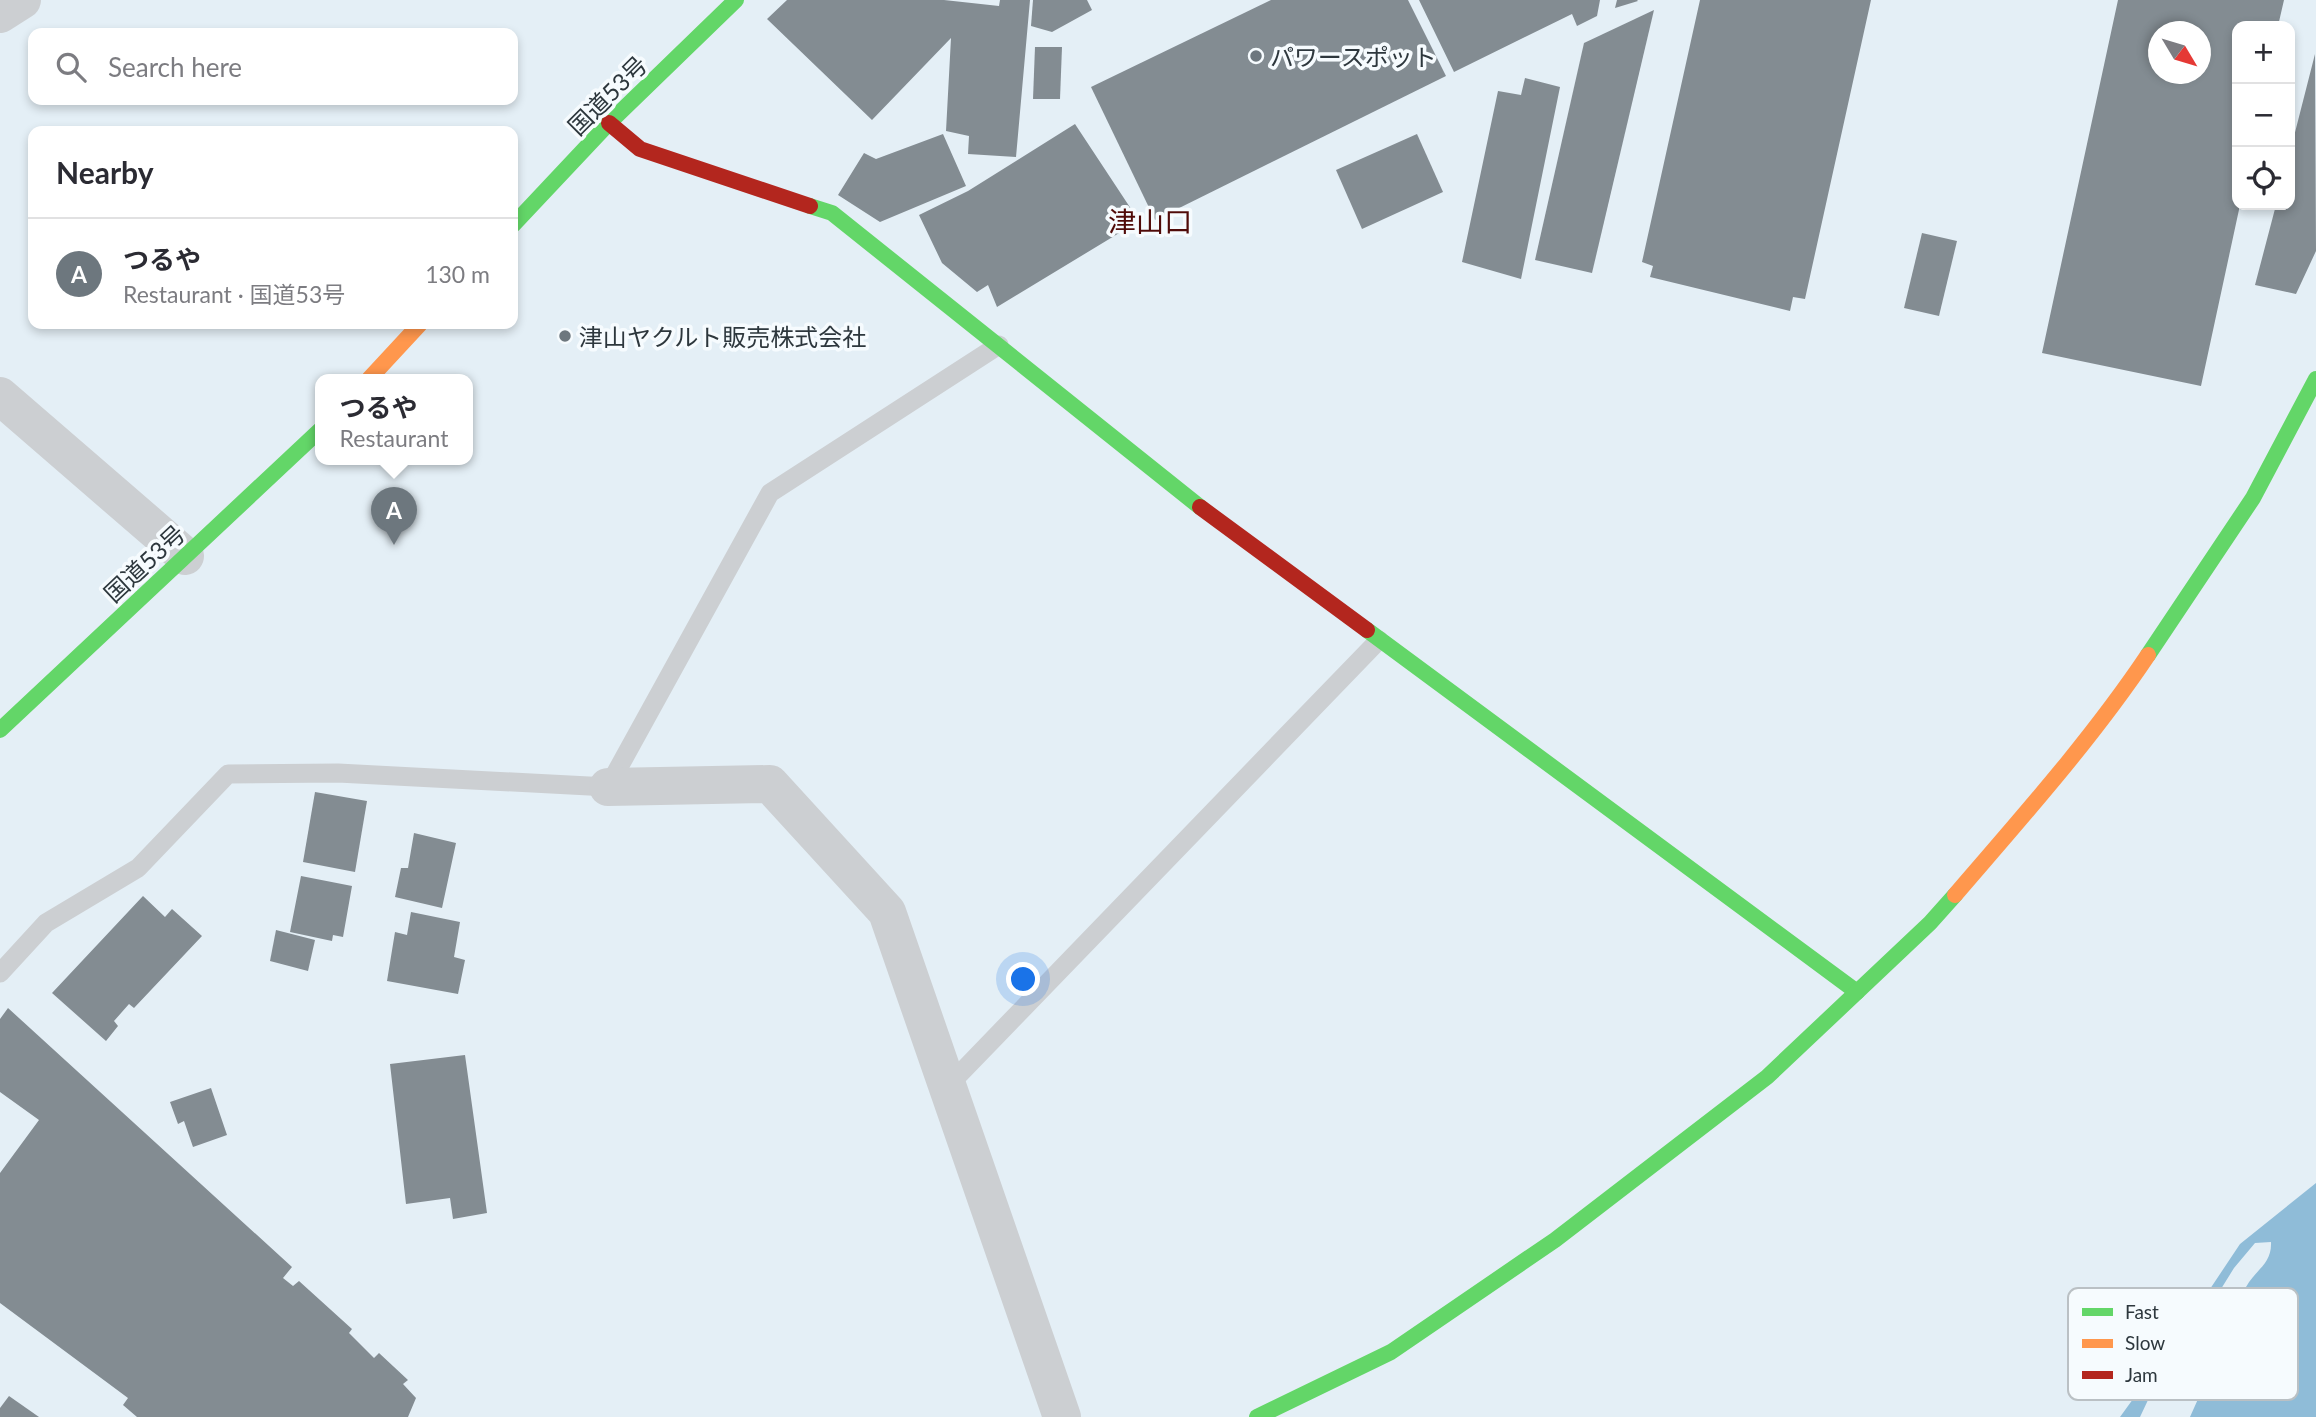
<!DOCTYPE html>
<meta charset="utf-8">
<style>
:root{--surface:#fff;--page:#f2f2f3;--text:#2b2b33;--muted:#7c7c81;--line:#e1e1e2;--accent:#6d777e}
body{margin:0;font-family:Lato,"Noto Sans JP",sans-serif;background:var(--page);color:var(--text)}
.controls{position:absolute;right:21px;top:21px;display:grid;overflow:hidden;border-radius:14px;box-shadow:0 4px 10px #0003}
.controls button{width:63px;height:63px;display:grid;place-items:center;padding:0;border:0;border-bottom:2px solid var(--line);background:var(--surface);color:var(--text);font:35px sans-serif}
.compass{position:absolute;left:2148px;top:21px;width:63px;height:63px;border-radius:50%;background:var(--surface);box-shadow:0 4px 10px #0003;rotate:128deg}
.you{position:absolute;left:1024px;top:980px;width:24px;height:24px;margin:-18px;border:5px solid #fff;border-radius:50%;background:#1a73e8;box-shadow:0 0 0 10px #1a73e833}
.badge{display:grid;place-items:center;width:46px;height:46px;border-radius:50%;background:var(--accent);color:#fff;font-size:23px;font-weight:700}
.pin{position:absolute;translate:-50% -58px;filter:drop-shadow(0 2px 4px #0008)}
.pin::after{content:'';position:absolute;top:37px;width:24px;height:21px;background:inherit;clip-path:polygon(0 0,100% 0,50% 100%)}
.popup{position:absolute;left:315px;top:374px;width:158px;height:91px;box-sizing:border-box;display:grid;place-content:center;border-radius:14px;background:var(--surface);filter:drop-shadow(0 2px 5px #0005);font-size:23px;white-space:nowrap;color:var(--muted)}
.popup b{font-size:26px;color:var(--text)}
.popup::after{content:'';position:absolute;left:50%;top:100%;margin-left:-14px;border:14px solid transparent;border-top-color:var(--surface)}
.list{margin:0;padding:0;list-style:none}
h2{display:flex;justify-content:space-between;align-items:center;height:91px;margin:0;padding:0 28px;font-size:30px}
h2 small{font-size:23px;font-weight:400;color:var(--muted)}
.list li{display:grid;grid-template-columns:46px 1fr auto;gap:21px;align-items:center;box-sizing:border-box;height:112px;padding:0 28px;border-top:2px solid var(--line)}
.list b{display:block;font-size:26px;white-space:nowrap}
.list p{margin:0;font-size:23px;white-space:nowrap;color:var(--muted)}
.list em{font-size:23px;font-style:normal;color:var(--muted)}
.icon{flex:none;width:38px;height:38px;fill:none;stroke:currentColor;stroke-width:2;stroke-linecap:round;stroke-linejoin:round}
.map{position:relative;flex:none;width:2316px;height:1417px;overflow:hidden}
.search{position:absolute;background:var(--surface);box-shadow:0 4px 10px #0003;left:28px;top:28px;width:490px;height:77px;display:flex;align-items:center;gap:18px;box-sizing:border-box;padding:0 24px;border-radius:14px;color:var(--muted);font-size:26px}
.panel{position:absolute;background:var(--surface);box-shadow:0 4px 10px #0003;left:28px;top:126px;width:490px;height:203px;border-radius:14px}
.map>svg:first-child{display:block}
.water{fill:#8fbcd8}
.building{fill:#838c92;fill-rule:evenodd}
.lines{fill:none;stroke-linecap:round;stroke-linejoin:round}
.lane{stroke:#cccfd2;stroke-width:19}
.street{stroke:#cccfd2;stroke-width:38}
.fast{stroke:#63d668;stroke-width:16}
.slow{stroke:#ff974d;stroke-width:16}
.jam{stroke:#b3261e;stroke-width:16}
.poi-dot{fill:#6d777e;stroke:#f6fbfe;stroke-width:2.5}
.labels{text-anchor:middle;dominant-baseline:central;stroke-width:7;stroke-linejoin:round;paint-order:stroke}
.poi-label{font-size:24px;fill:#2d373d;stroke:#f6fbfe;text-anchor:start}
.street-label{font-size:24px;fill:#2d373d;stroke:#f6fbfe}
.quarter-label{font-size:28px;fill:#500b09;stroke:#f6fbfe}
.key{fill:#f6fbfe;stroke:#bac0c4;stroke-width:2}
.key-label{font-size:19px;fill:#2d373d}
</style>
<div class="map">
<svg width="2316" height="1417" viewBox="0 0 2316 1417">
<rect width="100%" height="100%" fill="#e4eff6"/>
<!-- water -->
<path class="water" d="M2316,1183V1417H2190C2210,1374 2225,1329 2246,1287C2256,1269 2272,1264 2271,1242L2255,1243L2234,1268L2190,1339L2148,1400L2140,1417H2120L2178,1337L2240,1244Z"/>
<!-- building -->
<g class="building">
<polygon points="787,0 944,0 999,6 1000,0 1030,0 1016,157 968,154 969,136 946,131 951,38 872,120 767,19"/>
<polygon points="1033,0 1087,0 1092,10 1052,32 1031,26"/>
<polygon points="1271,0 1408,0 1446,76 1155,220 1091,87"/>
<polygon points="1419,0 1600,0 1597,16 1577,26 1572,14 1454,72"/>
<polygon points="1617,0 1637,0 1638,1 1615,8"/>
<polygon points="1700,0 1871,0 1805,299 1793,297 1790,311 1650,277 1653,266 1642,262"/>
<path d="M2118,0H2284L2278,26H2237V205H2240L2201,386L2042,353ZM2158,32H2200V74H2158Z"/>
<polygon points="1654,10 1592,273 1535,260 1584,43"/>
<polygon points="1035,47 1062,47 1060,99 1033,99"/>
<polygon points="2315,54 2316,251 2296,294 2255,285 2276,205 2290,205 2290,152"/>
<polygon points="1525,78 1560,87 1521,279 1462,262 1498,91 1521,95"/>
<polygon points="1075,124 1139,221 997,307 988,285 977,292 942,263 919,215 968,191"/>
<polygon points="943,134 966,186 880,222 838,195 864,153 876,159"/>
<polygon points="1417,134 1443,192 1362,229 1336,170"/>
<polygon points="1922,233 1957,241 1939,316 1904,308"/>
<polygon points="315,792 367,801 355,872 303,862"/>
<polygon points="414,833 456,843 442,908 395,897 401,868 408,868"/>
<polygon points="301,876 352,886 343,937 333,935 332,941 290,932"/>
<polygon points="143,896 165,917 172,909 202,936 134,1008 129,1004 114,1021 118,1026 106,1041 52,993"/>
<polygon points="411,912 460,922 454,957 465,960 458,994 387,981 395,932 407,935"/>
<polygon points="276,930 315,940 308,971 270,961"/>
<polygon points="8,1008 292,1267 283,1278 293,1286 299,1281 352,1329 349,1333 374,1358 379,1353 408,1380 403,1384 416,1398 408,1417 137,1417 123,1405 128,1398 0,1303 0,1173 39,1120 0,1092 0,1019"/>
<polygon points="465,1055 487,1213 453,1219 450,1198 406,1204 390,1064"/>
<polygon points="211,1088 227,1135 193,1147 184,1121 178,1124 170,1102"/>
<polygon points="9,1396 39,1417 0,1417 0,1408"/>
</g>
<g class="lines">
<!-- lane -->
<g class="lane">
<polyline points="0,973 46,923 138,868 228,774 338,773 608,787 770,493 999,345"/>
<polyline points="948,1086 1379,640"/>
</g>
<!-- street -->
<g class="street">
<polyline points="0,14 22,0"/>
<polyline points="0,396 185,556"/>
<polyline points="608,787 770,784 887,912 1062,1417"/>
</g>
<!-- fast -->
<g class="fast">
<polyline points="810,206 832,213 1200,507"/>
<polyline points="513,225 609,123 736,0"/>
<polyline points="1367,630 1857,992"/>
<polyline points="2148,655 2253,498 2316,379"/>
<polyline points="0,730 320,430"/>
<polyline points="1257,1417 1391,1352 1555,1240 1767,1077 1930,923 1955,895"/>
</g>
<!-- slow -->
<g class="slow">
<polyline points="369,379 420,324"/>
<path d="M1955,895C2022,817 2091,740 2148,655"/>
</g>
<!-- jam -->
<g class="jam">
<polyline points="609,123 640,149 810,206"/>
<polyline points="1200,507 1367,630"/>
</g>
</g>
<!-- markers -->
<g class="poi-dot">
<circle cx="1256" cy="56" r="7"/>
<circle cx="565" cy="336" r="7"/>
</g>
<g class="labels">
<!-- poi labels -->
<g class="poi-label">
<text x="1270" y="56">パワースポット</text>
<text x="579" y="336">津山ヤクルト販売株式会社</text>
</g>
<!-- street labels -->
<g class="street-label">
<text transform="translate(607 95) rotate(-45)">国道53号</text>
<text transform="translate(144 563) rotate(-43)">国道53号</text>
</g>
<!-- quarter labels -->
<g class="quarter-label">
<text x="1150" y="221">津山口</text>
</g>
</g>
<!-- legend -->
<rect x="2068" y="1288" width="230" height="112" rx="10" class="key"/>
<rect x="2082" y="1308" width="31" height="8" fill="#63d668"/>
<rect x="2082" y="1339" width="31" height="9" fill="#ff974d"/>
<rect x="2082" y="1371" width="31" height="8" fill="#b3261e"/>
<g class="key-label">
<text x="2125" y="1319">Fast</text>
<text x="2125" y="1350">Slow</text>
<text x="2125" y="1382">Jam</text>
</g>
</svg>
<div class="controls">
<button>+</button>
<button>−</button>
<button><svg class="icon" aria-label="locate" viewBox="0 0 24 24"><circle cx="12" cy="12" r="6"/><path d="M12 2v4M12 18v4M2 12h4M18 12h4"/></svg></button>
</div>
<svg class="compass" viewBox="-18 -18 36 36"><path d="M0-13l5 13h-10z" fill="#e53935"/><path d="M0 13l5-13h-10z" fill="#7c7c81"/></svg>
<div class="you"></div>
<div class="pin badge" style="left:394px;top:545px">A</div>
<div class="popup"><b>つるや</b>Restaurant</div>
<div class="search"><svg class="icon" aria-label="search" viewBox="0 0 24 24"><circle cx="10" cy="10" r="6"/><path d="M15 15l6 6"/></svg>Search here</div>
<section class="panel">
<h2>Nearby<small></small></h2>
<ul class="list">
<li><span class="badge">A</span><div><b>つるや</b><p>Restaurant · 国道53号</p></div><em>130 m</em></li>
</ul>
</section>
</div>
